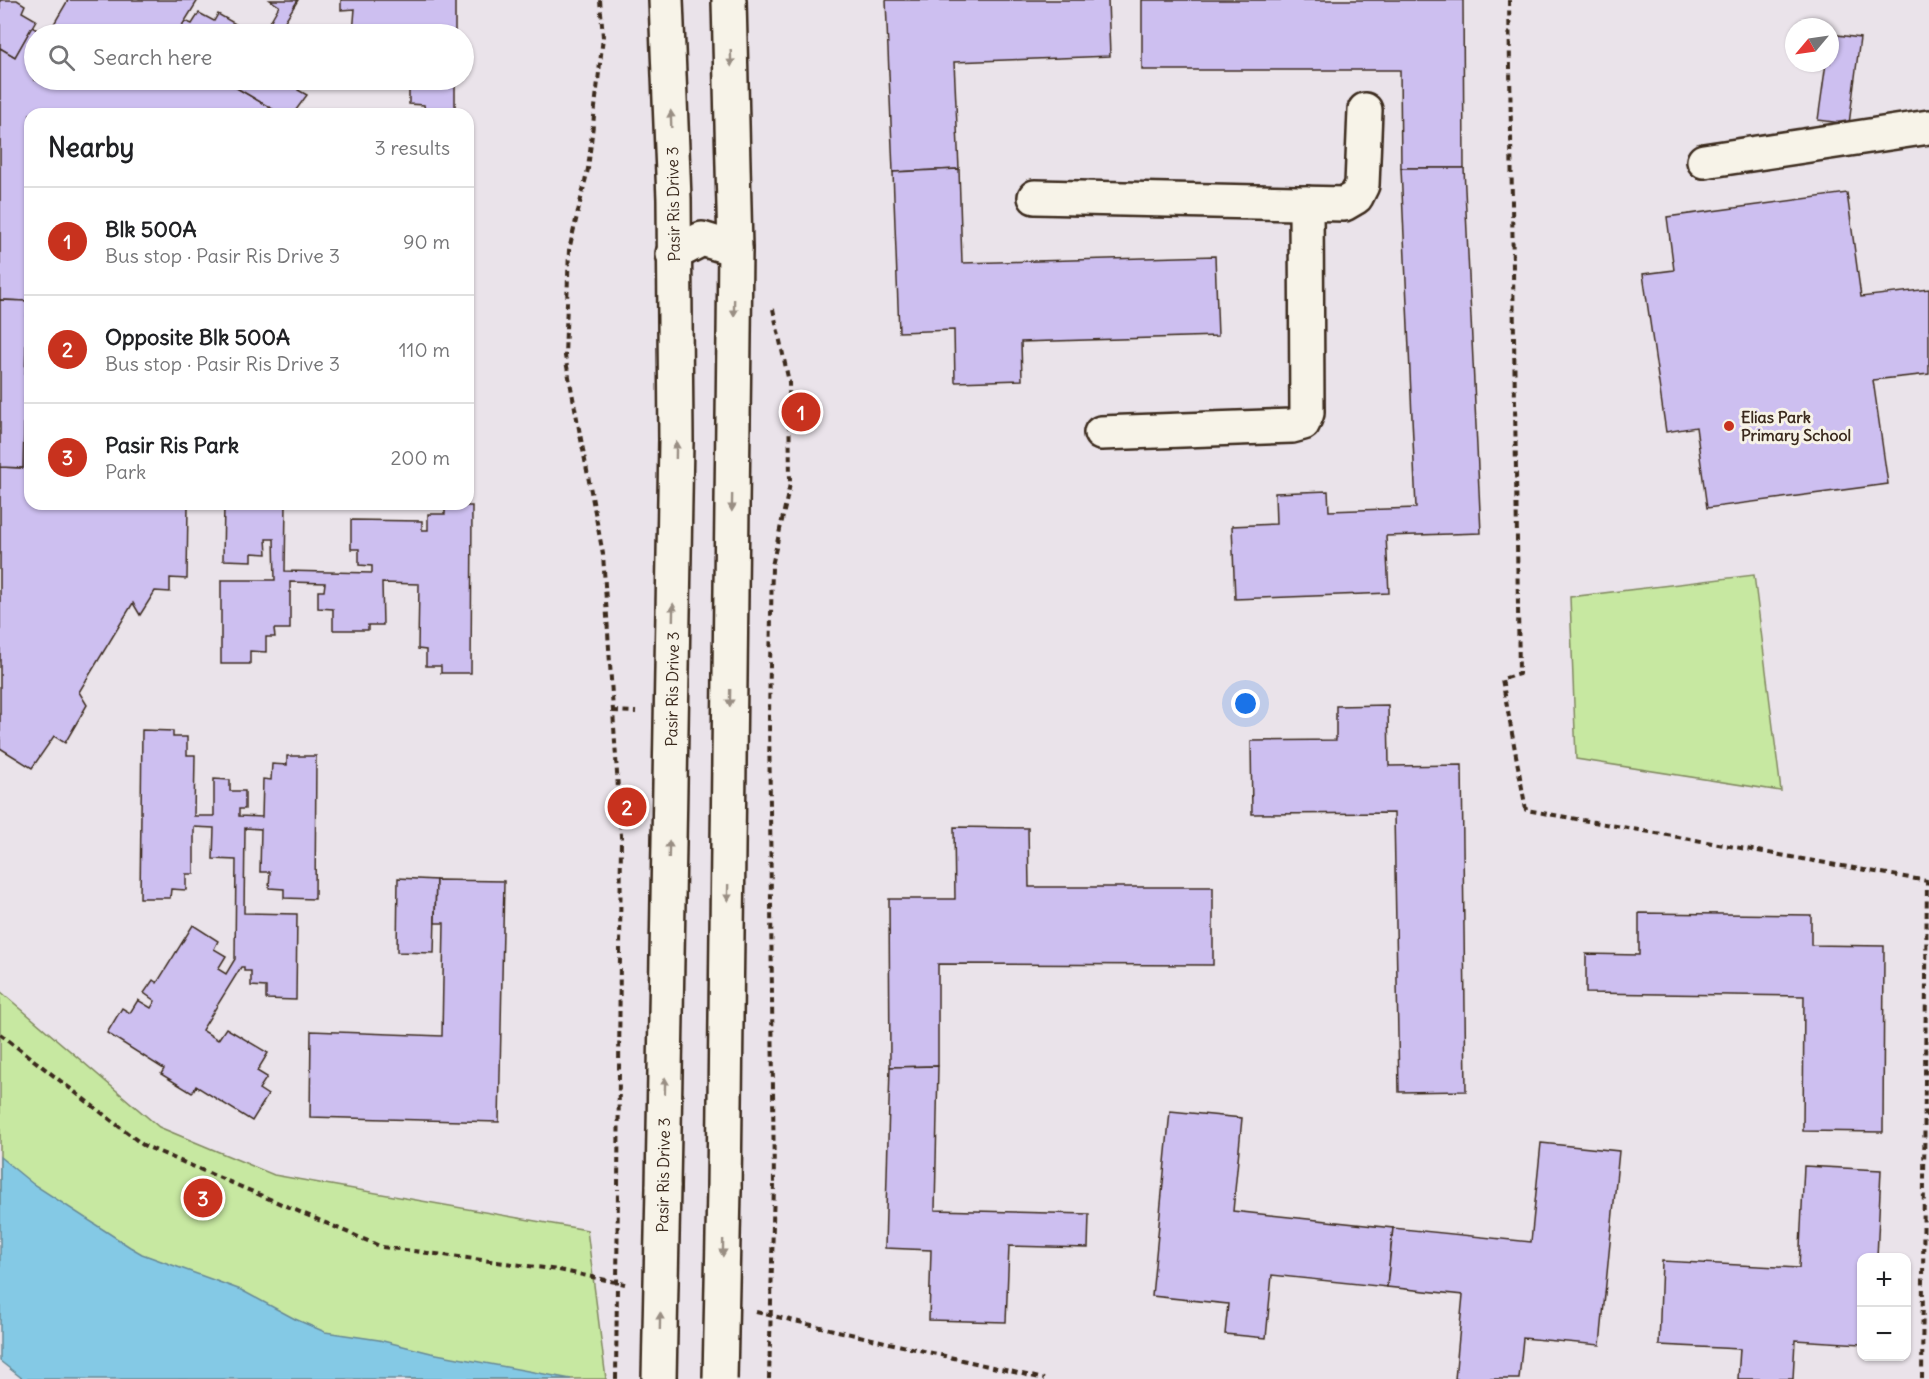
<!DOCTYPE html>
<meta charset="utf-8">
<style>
:root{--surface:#fff;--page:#f2f2f2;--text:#202124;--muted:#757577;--line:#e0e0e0;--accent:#c8321e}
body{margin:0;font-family:Delius,sans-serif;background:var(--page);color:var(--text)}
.controls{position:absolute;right:18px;bottom:18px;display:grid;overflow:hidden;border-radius:12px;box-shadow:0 2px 4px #0004}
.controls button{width:54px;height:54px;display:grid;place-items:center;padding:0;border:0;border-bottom:2px solid var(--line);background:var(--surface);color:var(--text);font:30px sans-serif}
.compass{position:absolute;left:1785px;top:18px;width:54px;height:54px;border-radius:50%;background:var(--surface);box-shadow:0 2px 4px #0004;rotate:241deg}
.you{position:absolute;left:1246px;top:704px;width:21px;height:21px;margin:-15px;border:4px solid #fff;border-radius:50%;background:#1a73e8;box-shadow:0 0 0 9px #1a73e833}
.badge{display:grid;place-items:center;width:39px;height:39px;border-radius:50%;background:var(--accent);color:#fff;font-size:20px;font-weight:700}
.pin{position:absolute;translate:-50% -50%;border:3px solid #fff;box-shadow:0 2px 6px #0006}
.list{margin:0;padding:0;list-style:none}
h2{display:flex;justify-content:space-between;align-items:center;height:78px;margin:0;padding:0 24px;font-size:26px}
h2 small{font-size:20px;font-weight:400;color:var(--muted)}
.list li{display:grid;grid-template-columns:39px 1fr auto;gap:18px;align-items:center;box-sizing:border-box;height:108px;padding:0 24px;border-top:2px solid var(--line)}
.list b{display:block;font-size:22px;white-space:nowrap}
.list p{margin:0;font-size:20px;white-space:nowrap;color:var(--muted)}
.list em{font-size:20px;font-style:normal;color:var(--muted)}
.icon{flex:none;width:33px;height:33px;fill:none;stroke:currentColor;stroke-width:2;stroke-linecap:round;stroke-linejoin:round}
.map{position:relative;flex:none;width:1929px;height:1379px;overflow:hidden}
.search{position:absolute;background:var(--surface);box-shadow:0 2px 4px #0004;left:24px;top:24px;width:450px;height:66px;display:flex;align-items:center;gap:15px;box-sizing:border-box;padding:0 21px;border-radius:33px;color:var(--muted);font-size:22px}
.panel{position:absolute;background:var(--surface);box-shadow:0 2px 4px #0004;left:24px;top:108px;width:450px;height:402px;border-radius:18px}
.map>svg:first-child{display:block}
.park{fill:#c7e8a1;stroke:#818960;stroke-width:1.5}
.water{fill:#84c9e5;stroke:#678995;stroke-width:1.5}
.building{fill:#cdbff0;stroke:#3b2a1e;stroke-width:1.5}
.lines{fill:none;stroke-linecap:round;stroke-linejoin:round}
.minor-casing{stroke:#3b2a1e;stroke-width:38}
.major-casing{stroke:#3b2a1e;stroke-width:38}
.path{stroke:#3b2a1e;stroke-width:4;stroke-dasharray:6 4.5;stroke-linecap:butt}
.minor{stroke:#f7f3e8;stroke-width:33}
.major{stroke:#f7f3e8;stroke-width:33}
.major-bridge-casing{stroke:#3b2a1e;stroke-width:38;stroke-linecap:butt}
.path-bridge{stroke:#3b2a1e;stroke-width:4;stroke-dasharray:6 4.5;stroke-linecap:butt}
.major-bridge{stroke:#f7f3e8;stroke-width:33}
.oneway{fill:#998e83}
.poi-dot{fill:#c8321e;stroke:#f7f3e8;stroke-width:2}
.labels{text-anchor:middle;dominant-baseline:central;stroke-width:6;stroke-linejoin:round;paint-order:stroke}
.street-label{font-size:16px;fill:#3b2a1e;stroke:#f7f3e8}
.poi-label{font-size:16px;font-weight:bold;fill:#3b2a1e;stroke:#f7f3e8;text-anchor:start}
</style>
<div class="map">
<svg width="1929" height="1379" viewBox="0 0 1929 1379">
<rect width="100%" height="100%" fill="#eae3ea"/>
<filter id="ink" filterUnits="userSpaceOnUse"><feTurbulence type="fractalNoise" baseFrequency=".0167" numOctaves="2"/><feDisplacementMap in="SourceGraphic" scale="12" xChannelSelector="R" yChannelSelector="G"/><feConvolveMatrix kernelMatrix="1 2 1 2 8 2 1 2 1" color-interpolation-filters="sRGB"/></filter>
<g filter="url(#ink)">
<!-- park -->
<g class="park">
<polygon points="1754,575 1781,791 1576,759 1570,597"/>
<polygon points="0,991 159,1127 274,1175 587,1230 606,1379 409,1379 0,1221"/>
</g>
<!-- water -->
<polygon class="water" points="0,1157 33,1184 130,1247 142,1254 241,1290 295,1319 325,1332 379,1340 431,1353 571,1379 23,1379 0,1361"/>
<!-- building -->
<g class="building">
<polygon points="0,0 17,0 25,5 22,12 36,20 15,57 0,48"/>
<polygon points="68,0 198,0 177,34 48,34"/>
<polygon points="270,0 298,0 283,24 300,32 353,33 355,9 341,10 341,0 455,0 455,34 280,34 278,33 277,34 263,34 279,6"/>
<polygon points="886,0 1108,0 1110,56 954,62 959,169 893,172"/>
<polygon points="1142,0 1463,0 1464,168 1401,168 1400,70 1142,70"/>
<polygon points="199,13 214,21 218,14 253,34 177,34 185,21 192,24"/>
<polygon points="32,27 44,34 34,34 34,80 223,80 281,114 30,114 30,504 188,504 187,579 170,578 170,592 155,591 140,615 133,603 79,692 87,705 65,743 54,736 32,768 0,748 0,467 23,468 27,301 0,300 0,48 15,57"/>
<polygon points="1830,34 1860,38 1849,124 1818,120 1826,63 1830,63"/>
<polygon points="223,80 305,80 298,90 307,95 293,114 281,114"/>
<polygon points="348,80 365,80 365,87 348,86"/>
<polygon points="401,80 455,80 455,113 425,113 424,105 409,104 409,89 401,89"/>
<polygon points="1401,168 1464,168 1481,533 1386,536 1389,593 1235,599 1232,526 1276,524 1275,493 1328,491 1329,511 1416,508"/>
<polygon points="959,169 962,263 1215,256 1218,336 1021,342 1022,380 955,382 954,330 899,332 893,172"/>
<polygon points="1847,193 1861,297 1929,289 1929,374 1873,380 1888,484 1707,508 1696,427 1666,432 1643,274 1674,270 1667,217"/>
<polygon points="0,300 27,301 23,468 0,467"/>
<polygon points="224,504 286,504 285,571 372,573 372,566 359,565 359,549 351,549 351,520 422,521 422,530 428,530 428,514 445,514 445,506 472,506 471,673 441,673 441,666 426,666 426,650 418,649 419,584 382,583 383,625 368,625 368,630 333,630 333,609 318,608 318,591 324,591 325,583 290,582 290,629 274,629 275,637 266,637 266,652 250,651 250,664 221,664 221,580 275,580 274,539 266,539 267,554 252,553 252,561 223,560"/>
<polygon points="1388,705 1389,766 1462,765 1466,1091 1399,1092 1394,813 1252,814 1251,741 1336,740 1336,706"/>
<polygon points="142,730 173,731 173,737 187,737 187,755 195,755 194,816 214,816 214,779 230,780 230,791 245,791 245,809 239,809 239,816 262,817 263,779 271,780 272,764 287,765 287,756 316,756 315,899 284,898 284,889 269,888 270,872 260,872 261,829 245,828 244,913 297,914 296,1000 266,999 266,987 251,986 251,971 244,971 244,967 241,967 202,1030 218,1040 226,1028 268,1053 257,1071 267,1077 259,1089 268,1095 252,1121 196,1086 192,1093 161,1074 164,1069 107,1033 122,1008 130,1013 138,1000 151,1008 155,1001 144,993 153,980 157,983 193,925 218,941 214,949 226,956 218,969 226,974 235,959 236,860 213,859 214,828 194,827 194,874 186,874 186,890 171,889 170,898 140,898"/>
<polygon points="954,827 1028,828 1029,887 1213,887 1213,965 938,964 938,1066 890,1067 889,899 955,899"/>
<polygon points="398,878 436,880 434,953 397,952"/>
<polygon points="436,880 504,881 499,1122 310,1117 311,1031 442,1036 444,923 435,923"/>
<polygon points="1639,913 1811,915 1811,945 1884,946 1883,1132 1803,1131 1804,996 1586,993 1586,954 1639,955"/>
<polygon points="938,1066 935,1210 1089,1214 1088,1248 1009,1246 1006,1322 929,1320 931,1250 885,1248 890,1067"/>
<polygon points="1170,1111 1242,1118 1233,1211 1393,1228 1387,1287 1272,1275 1266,1338 1225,1334 1228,1304 1152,1296"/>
<polygon points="1541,1143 1619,1151 1600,1345 1523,1338 1519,1379 1455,1379 1463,1295 1387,1287 1393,1228 1531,1242"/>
<polygon points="1804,1166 1881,1170 1877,1258 1862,1258 1862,1344 1795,1340 1793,1379 1738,1379 1740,1349 1659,1345 1662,1261 1799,1268"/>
</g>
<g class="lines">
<!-- minor casing -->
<g class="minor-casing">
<g id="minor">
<polyline points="1704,161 1929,127"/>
<polyline points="1035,197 1344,204 1356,197 1362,185 1365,110"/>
<polyline points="1101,433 1292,426 1303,423 1307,413 1306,203"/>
</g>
</g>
<!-- major casing -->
<g class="major-casing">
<g id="major">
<polyline points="673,254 702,239 735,249"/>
<polyline points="663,1187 676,440 674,199 666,0"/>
<polyline points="724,1189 735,249 729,0"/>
</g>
</g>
<!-- path -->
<g class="path">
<polyline points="600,0 603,37 588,169 569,250 565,356 603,554 621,836 618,1189"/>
<polyline points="1509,0 1519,674 1502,679 1526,810 1927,881"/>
<polyline points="773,309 789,382 790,484 772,566 769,715 774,1185"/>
<polyline points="613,711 636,712"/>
<polyline points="0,1034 143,1145 382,1247 559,1270 625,1284"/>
<polyline points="756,1312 1044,1379"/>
<polyline points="1922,1379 1927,881 1928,881"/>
</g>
<!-- minor -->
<use href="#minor" class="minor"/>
<!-- major -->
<use href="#major" class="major"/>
<!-- major-bridge casing -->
<g class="major-bridge-casing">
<g id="major-bridge">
<polyline points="659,1379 663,1187"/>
<polyline points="720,1379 724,1189"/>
</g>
</g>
<!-- path-bridge -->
<g class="path-bridge">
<polyline points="616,1379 618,1189"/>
<polyline points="769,1379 774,1185"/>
</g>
<!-- major-bridge -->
<use href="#major-bridge" class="major-bridge"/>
</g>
<!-- one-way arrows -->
<defs><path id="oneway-solid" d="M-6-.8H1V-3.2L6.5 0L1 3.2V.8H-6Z" transform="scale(1.5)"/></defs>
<g class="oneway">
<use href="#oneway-solid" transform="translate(731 58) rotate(88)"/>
<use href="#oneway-solid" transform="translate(671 119) rotate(-92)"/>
<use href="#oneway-solid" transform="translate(734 308) rotate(91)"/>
<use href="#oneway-solid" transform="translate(676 450) rotate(-89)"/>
<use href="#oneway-solid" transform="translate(732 503) rotate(91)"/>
<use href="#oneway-solid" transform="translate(673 612) rotate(-89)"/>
<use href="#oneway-solid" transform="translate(730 698) rotate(91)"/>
<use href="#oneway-solid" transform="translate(669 849) rotate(-89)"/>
<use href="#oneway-solid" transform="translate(728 893) rotate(91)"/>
<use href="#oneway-solid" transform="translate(665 1086) rotate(-89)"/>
<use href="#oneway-solid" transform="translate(723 1248) rotate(91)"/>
<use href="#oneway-solid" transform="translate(660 1321) rotate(-89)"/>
</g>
</g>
<!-- markers -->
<circle class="poi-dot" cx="1729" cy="426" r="6"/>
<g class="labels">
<!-- street labels -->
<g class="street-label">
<text transform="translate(673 204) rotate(-91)">Pasir Ris Drive 3</text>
<text transform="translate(672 689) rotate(-89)">Pasir Ris Drive 3</text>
<text transform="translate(663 1175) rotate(-89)">Pasir Ris Drive 3</text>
</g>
<!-- poi labels -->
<g class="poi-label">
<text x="1741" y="417">Elias Park<tspan x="1741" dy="18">Primary School</tspan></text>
</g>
</g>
</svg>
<div class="controls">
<button>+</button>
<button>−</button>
</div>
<svg class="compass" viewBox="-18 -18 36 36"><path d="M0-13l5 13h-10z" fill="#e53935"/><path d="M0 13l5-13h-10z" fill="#757577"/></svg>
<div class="you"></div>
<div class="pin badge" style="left:801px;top:412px">1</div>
<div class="pin badge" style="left:627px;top:807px">2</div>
<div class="pin badge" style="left:203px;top:1198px">3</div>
<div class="search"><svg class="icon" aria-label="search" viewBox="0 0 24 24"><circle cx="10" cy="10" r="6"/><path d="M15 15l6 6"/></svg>Search here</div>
<section class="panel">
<h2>Nearby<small>3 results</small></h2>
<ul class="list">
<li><span class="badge">1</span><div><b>Blk 500A</b><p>Bus stop · Pasir Ris Drive 3</p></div><em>90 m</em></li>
<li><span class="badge">2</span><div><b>Opposite Blk 500A</b><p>Bus stop · Pasir Ris Drive 3</p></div><em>110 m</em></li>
<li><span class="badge">3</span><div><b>Pasir Ris Park</b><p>Park</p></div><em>200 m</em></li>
</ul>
</section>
</div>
